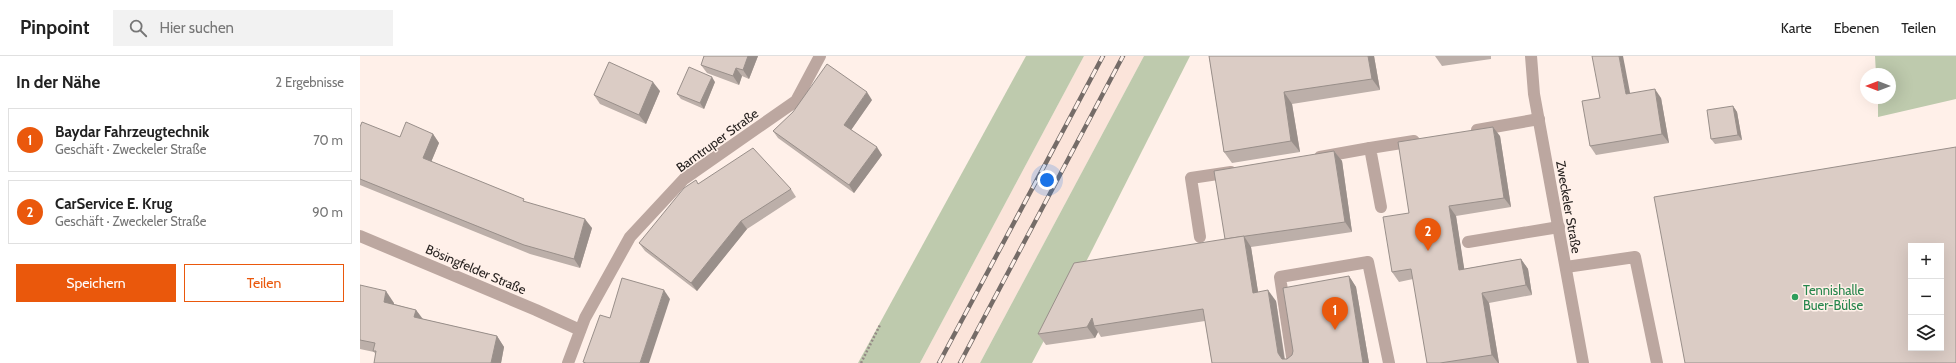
<!DOCTYPE html>
<html lang="de">
<meta charset="utf-8">
<style>
:root{--surface:#fff;--page:#f2f2f2;--text:#222;--muted:#767676;--line:#e0e0e0;--accent:#ea580c}
body{margin:0;font-family:Cabin,sans-serif;background:var(--page);color:var(--text)}
.controls{position:absolute;right:12px;bottom:12px;display:grid;overflow:hidden;border-radius:0px;box-shadow:0 4px 16px #0002}
.controls button{width:36px;height:36px;display:grid;place-items:center;padding:0;border:0;border-bottom:1px solid var(--line);background:var(--surface);color:var(--text);font:20px sans-serif}
.compass{position:absolute;left:1500px;top:12px;width:36px;height:36px;border-radius:50%;background:var(--surface);box-shadow:0 4px 16px #0002;rotate:270deg}
.you{position:absolute;left:687px;top:124px;width:14px;height:14px;margin:-10px;border:3px solid #fff;border-radius:50%;background:#1a73e8;box-shadow:0 0 0 6px #1a73e833}
.badge{display:grid;place-items:center;width:26px;height:26px;border-radius:50%;background:var(--accent);color:#fff;font-size:13px;font-weight:700}
.pin{position:absolute;translate:-50% -33px;filter:drop-shadow(0 1px 2px #0008)}
.pin::after{content:'';position:absolute;top:21px;width:14px;height:12px;background:inherit;clip-path:polygon(0 0,100% 0,50% 100%)}
.list{margin:0;padding:0;list-style:none}
h2{display:flex;justify-content:space-between;align-items:center;height:52px;margin:0;padding:0 16px;font-size:17px}
h2 small{font-size:13px;font-weight:400;color:var(--muted)}
.list li{display:grid;grid-template-columns:26px 1fr auto;gap:12px;align-items:center;box-sizing:border-box;height:64px;margin:0 8px 8px;padding:0 8px;border:1px solid var(--line);border-radius:0px}
.list b{display:block;font-size:15px;white-space:nowrap}
.list p{margin:0;font-size:13px;white-space:nowrap;color:var(--muted)}
.list em{font-size:13px;font-style:normal;color:var(--muted)}
.actions{display:flex;gap:8px;padding:12px 16px}
.actions a{flex:1;padding:9px 0;border:1px solid var(--accent);border-radius:0px;text-align:center;font-size:14px;color:var(--accent)}
.actions .main{background:var(--accent);color:#fff}
.icon{flex:none;width:22px;height:22px;fill:none;stroke:currentColor;stroke-width:2;stroke-linecap:round;stroke-linejoin:round}
.map{position:relative;flex:none;width:1596px;height:307px;overflow:hidden}
header{display:flex;align-items:center;gap:24px;box-sizing:border-box;height:56px;padding:0 20px;background:var(--surface);border-bottom:1px solid var(--line)}
header strong{font-size:19px}
nav{display:flex;gap:22px;margin-inline-start:auto;font-size:14px}
.search{width:280px;height:36px;background:var(--page);display:flex;align-items:center;gap:10px;box-sizing:border-box;padding:0 14px;border-radius:0px;color:var(--muted);font-size:15px}
main{display:flex}
aside{flex:1;background:var(--surface)}
.map>svg:first-child{display:block}
.built{fill:#fbe4da}
.green{fill:#becaad}
.lines{fill:none;stroke-linecap:round;stroke-linejoin:round}
.path{stroke:#958a86;stroke-width:2.5;stroke-dasharray:2 2;stroke-linecap:butt}
.service{stroke:#bca7a0;stroke-width:12}
.minor{stroke:#bca7a0;stroke-width:12}
.rail-casing{stroke:#756c68;stroke-width:4.5}
.rail{stroke:#fff0e9;stroke-width:3;stroke-dasharray:9;stroke-linecap:butt}
.wall{fill:#bcafa9}
.shaded-wall{fill:#998f8a}
.building{fill:#dbccc5;stroke:#998f8a;fill-rule:evenodd}
.leisure-dot{fill:#2e9e5b;stroke:#fff0e9;stroke-width:1.5}
.labels{text-anchor:middle;dominant-baseline:central;stroke-width:3;stroke-linejoin:round;paint-order:stroke}
.street-label{font-size:13px;fill:#231e1c;stroke:#fff0e9}
.leisure-label{font-size:13px;fill:#27864d;stroke:#fff0e9;text-anchor:start}
</style>
<header>
<strong>Pinpoint</strong>
<div class="search"><svg class="icon" aria-label="search" viewBox="0 0 24 24"><circle cx="10" cy="10" r="6"/><path d="M15 15l6 6"/></svg>Hier suchen</div>
<nav><a>Karte</a><a>Ebenen</a><a>Teilen</a></nav>
</header>
<main>
<aside>
<h2>In der Nähe<small>2 Ergebnisse</small></h2>
<ul class="list">
<li><span class="badge">1</span><div><b>Baydar Fahrzeugtechnik</b><p>Geschäft · Zweckeler Straße</p></div><em>70 m</em></li>
<li><span class="badge">2</span><div><b>CarService E. Krug</b><p>Geschäft · Zweckeler Straße</p></div><em>90 m</em></li>
</ul>
<div class="actions"><a class="main">Speichern</a><a>Teilen</a></div>
</aside>
<div class="map">
<svg width="1596" height="307" viewBox="0 0 1596 307">
<rect width="100%" height="100%" fill="#fff0e9"/>
<!-- built -->
<polygon class="built" points="724,0 784,0 620,307 560,307"/>
<!-- green -->
<g class="green">
<polygon points="666,0 724,0 560,307 498,307"/>
<polygon points="784,0 830,0 729,200 672,307 620,307"/>
<polygon points="1515,0 1596,0 1596,43 1518,61 1518,42 1530,42 1530,18 1516,18"/>
</g>
<g class="lines">
<!-- path -->
<polyline class="path" points="501,307 520,269"/>
<!-- service -->
<g class="service">
<polyline points="1117,74 1179,63"/>
<polyline points="960,101 1010,92"/>
<polyline points="1021,151 1010,92 1054,85"/>
<polyline points="840,181 831,122 871,116"/>
<polyline points="1108,186 1199,171"/>
<polyline points="1206,211 1275,201 1297,307"/>
<polyline points="933,307 920,221 1008,206 1029,307"/>
</g>
<!-- minor -->
<g class="minor">
<polyline points="1171,0 1174,38 1223,307"/>
<polyline points="0,180 176,254 220,274"/>
<polyline points="208,307 225,262 270,181 324,123 436,45 460,0"/>
</g>
<!-- rail casing -->
<g class="rail-casing">
<g id="rail">
<polyline points="579,307 743,0"/>
<polyline points="600,307 763,0"/>
</g>
</g>
<!-- rail -->
<use href="#rail" class="rail"/>
</g>
<!-- wall -->
<g class="wall">
<polygon points="344,0 398,0 389,23 382,20 379,29 347,17 341,9"/>
<polygon points="849,0 1014,0 1020,34 932,48 940,96 872,107 864,96"/>
<polygon points="1075,0 1131,0 1131,3 1082,10"/>
<polygon points="355,26 344,53 321,43 317,38"/>
<polygon points="300,35 286,68 240,48 234,39"/>
<polygon points="1270,37 1301,42 1309,87 1236,99 1230,90 1240,42"/>
<polygon points="512,44 491,74 522,99 494,137 418,82 413,75"/>
<polygon points="1373,50 1377,56 1382,84 1355,88 1351,83"/>
<polygon points="0,71 40,81 73,78 79,87 71,106 167,147 232,172 220,212 170,198 0,129"/>
<polygon points="1140,80 1151,151 1096,160 1104,213 1161,203 1168,213 1172,239 1129,247 1139,307 1067,307 1053,223 1039,226 1032,216"/>
<polygon points="974,95 982,105 992,176 891,191 898,236 916,245 925,303 927,303 932,299 989,220 996,231 1009,307 852,307 845,265 741,281 738,276 735,282 686,289 678,278 865,183"/>
<polygon points="339,128 431,133 436,141 387,173 337,235 285,195 279,187"/>
<polygon points="0,229 34,247 34,248 56,254 63,263 137,280 144,291 141,307 14,307 16,299 14,296 0,293"/>
</g>
<!-- shaded-wall -->
<g class="shaded-wall">
<polygon points="388,0 398,0 389,23 383,14"/>
<polygon points="1008,0 1014,0 1020,34 1012,23"/>
<polygon points="1259,0 1263,0 1272,47 1266,38"/>
<polygon points="376,12 382,20 379,29 373,20"/>
<polygon points="352,21 355,26 344,53 340,47"/>
<polygon points="293,26 300,35 286,68 279,59"/>
<polygon points="1295,33 1301,42 1309,87 1302,78"/>
<polygon points="507,36 512,44 489,77 484,69"/>
<polygon points="924,36 932,48 940,96 931,85"/>
<polygon points="1373,50 1377,56 1382,84 1378,79"/>
<polygon points="1133,71 1140,80 1151,151 1144,142"/>
<polygon points="73,78 79,87 69,111 63,102"/>
<polygon points="517,91 522,99 494,137 489,129"/>
<polygon points="974,95 982,105 992,176 985,166"/>
<polygon points="1089,150 1096,160 1106,224 1099,214"/>
<polygon points="225,163 232,172 220,212 214,203"/>
<polygon points="381,165 387,173 337,235 331,227"/>
<polygon points="884,180 891,191 900,248 893,237"/>
<polygon points="1161,203 1168,213 1172,239 1166,229"/>
<polygon points="989,220 996,231 1009,307 1003,307"/>
<polygon points="304,234 310,243 289,307 280,307"/>
<polygon points="908,234 916,245 925,307 918,297"/>
<polygon points="26,235 34,247 32,257 24,246"/>
<polygon points="1122,237 1129,247 1139,307 1138,307 1132,299"/>
<polygon points="56,254 64,265 54,261"/>
<polygon points="732,262 734,270 738,276 735,282 727,271"/>
<polygon points="137,280 144,291 141,307 131,307"/>
</g>
<!-- building -->
<g class="building">
<polygon points="344,0 388,0 383,14 376,12 373,20 341,9"/>
<polygon points="849,0 1008,0 1012,23 924,36 931,85 864,96"/>
<polygon points="1232,0 1259,0 1266,38 1295,33 1302,78 1230,90 1222,45 1240,42"/>
<polygon points="249,6 293,26 279,59 234,39"/>
<polygon points="467,8 507,36 484,69 517,91 489,129 413,75 433,56"/>
<polygon points="329,11 352,21 340,47 317,38"/>
<polygon points="1373,50 1378,79 1351,83 1347,54"/>
<polygon points="2,66 40,81 46,66 73,78 63,102 164,143 163,145 225,163 214,203 164,189 0,123 0,71"/>
<polygon points="1133,71 1144,142 1089,150 1099,214 1161,203 1166,229 1122,237 1132,299 1080,307 1067,307 1051,213 1032,216 1023,161 1049,157 1038,86"/>
<path d="M1596,91V307H1325L1294,141ZM1551,190H1581V292H1551Z"/>
<polygon points="393,92 431,133 381,165 331,227 279,187 324,132 336,124 338,128"/>
<polygon points="974,95 985,166 865,183 854,115"/>
<polygon points="884,180 893,237 908,234 918,297 922,303 927,303 932,299 933,295 923,232 989,220 1003,307 852,307 843,253 734,270 732,262 727,271 678,278 714,207"/>
<polygon points="262,222 304,234 280,307 226,307 223,306 240,259 250,262"/>
<polygon points="0,229 26,235 24,246 56,254 54,261 137,280 131,307 14,307 16,295 13,295 15,287 0,284"/>
</g>
<!-- markers -->
<circle class="leisure-dot" cx="1435" cy="241" r="4"/>
<g class="labels">
<!-- street labels -->
<g class="street-label">
<text transform="translate(357 84) rotate(-36)">Barntruper Straße</text>
<text transform="translate(1209 151) rotate(80)">Zweckeler Straße</text>
<text transform="translate(116 213) rotate(23)">Bösingfelder Straße</text>
</g>
<!-- leisure labels -->
<g class="leisure-label">
<text x="1443" y="234">Tennishalle<tspan x="1443" dy="15">Buer-Bülse</tspan></text>
</g>
</g>
</svg>
<div class="controls">
<button>+</button>
<button>−</button>
<button><svg class="icon" aria-label="layers" viewBox="0 0 24 24"><path d="M12 4l9 5-9 5-9-5zM3 14l9 5 9-5"/></svg></button>
</div>
<svg class="compass" viewBox="-18 -18 36 36"><path d="M0-13l5 13h-10z" fill="#e53935"/><path d="M0 13l5-13h-10z" fill="#767676"/></svg>
<div class="you"></div>
<div class="pin badge" style="left:975px;top:274px">1</div>
<div class="pin badge" style="left:1068px;top:195px">2</div>
</div>
</main>
